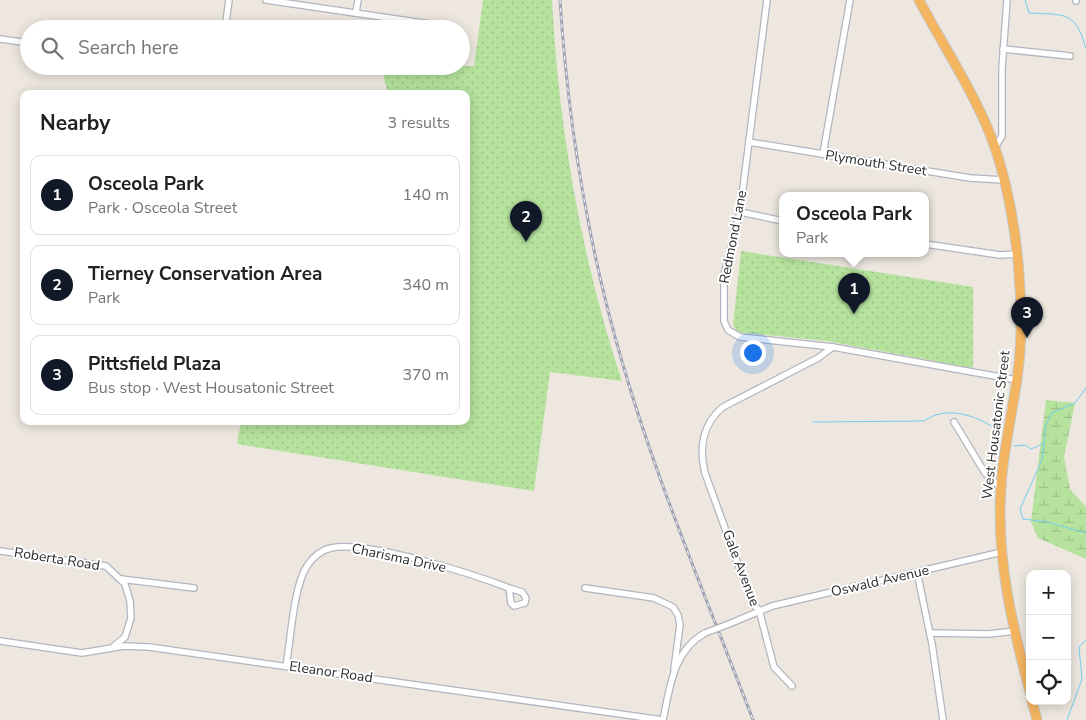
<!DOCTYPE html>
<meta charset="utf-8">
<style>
:root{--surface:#fff;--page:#f6f6f6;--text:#202124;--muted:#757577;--line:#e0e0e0;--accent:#111827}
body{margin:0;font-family:"Nunito Sans",sans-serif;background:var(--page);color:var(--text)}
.controls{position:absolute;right:15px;bottom:15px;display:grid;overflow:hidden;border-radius:10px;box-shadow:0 2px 12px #0003}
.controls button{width:45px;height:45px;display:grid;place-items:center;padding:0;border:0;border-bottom:1px solid var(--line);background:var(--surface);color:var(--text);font:25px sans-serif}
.you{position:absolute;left:752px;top:352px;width:18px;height:18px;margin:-12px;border:4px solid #fff;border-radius:50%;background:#1a73e8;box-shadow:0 0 0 8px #1a73e833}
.badge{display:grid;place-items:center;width:32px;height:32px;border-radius:50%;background:var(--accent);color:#fff;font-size:16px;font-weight:700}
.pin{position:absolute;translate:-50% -41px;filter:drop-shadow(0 1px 2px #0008)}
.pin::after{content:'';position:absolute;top:26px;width:18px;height:15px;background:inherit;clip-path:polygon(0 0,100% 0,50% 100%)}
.popup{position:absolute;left:779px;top:192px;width:150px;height:65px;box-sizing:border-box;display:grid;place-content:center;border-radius:10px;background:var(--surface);filter:drop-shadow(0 1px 4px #0005);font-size:16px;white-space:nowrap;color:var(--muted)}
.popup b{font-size:19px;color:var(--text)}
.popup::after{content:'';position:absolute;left:50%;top:100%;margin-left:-10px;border:10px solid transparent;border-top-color:var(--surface)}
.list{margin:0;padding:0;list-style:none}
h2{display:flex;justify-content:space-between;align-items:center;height:65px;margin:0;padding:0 20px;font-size:21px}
h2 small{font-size:16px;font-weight:400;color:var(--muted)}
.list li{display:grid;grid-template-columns:32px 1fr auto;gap:15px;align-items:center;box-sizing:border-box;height:80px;margin:0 10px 10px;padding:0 10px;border:1px solid var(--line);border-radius:10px}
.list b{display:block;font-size:19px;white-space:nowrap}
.list p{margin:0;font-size:16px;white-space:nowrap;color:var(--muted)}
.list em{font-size:16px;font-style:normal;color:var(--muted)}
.icon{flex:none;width:28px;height:28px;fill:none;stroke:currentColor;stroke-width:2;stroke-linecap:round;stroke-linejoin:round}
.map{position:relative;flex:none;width:1086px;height:720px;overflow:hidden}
.search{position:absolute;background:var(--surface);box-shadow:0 2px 12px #0003;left:20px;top:20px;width:450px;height:55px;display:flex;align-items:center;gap:12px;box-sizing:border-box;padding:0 18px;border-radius:28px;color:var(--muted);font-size:19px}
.panel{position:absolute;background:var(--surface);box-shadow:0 2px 12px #0003;left:20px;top:90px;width:450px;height:335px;border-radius:10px}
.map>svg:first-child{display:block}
.wetland{fill:url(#wetland-marsh)}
.park{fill:url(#park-dots)}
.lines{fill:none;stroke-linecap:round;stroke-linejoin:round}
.stream{stroke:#75cdec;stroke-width:1}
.minor-casing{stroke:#b2b5bf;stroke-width:8}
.trunk-casing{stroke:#c8c8c8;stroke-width:11}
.minor{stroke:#fff;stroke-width:5.5}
.trunk{stroke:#f4b560;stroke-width:9}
.rail-casing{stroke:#a1a4b5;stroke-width:3}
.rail{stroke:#fff;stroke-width:1;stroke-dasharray:4;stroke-linecap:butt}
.minor-bridge-casing{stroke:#b2b5bf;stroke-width:8;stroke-linecap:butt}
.minor-bridge{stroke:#fff;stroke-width:5.5}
.labels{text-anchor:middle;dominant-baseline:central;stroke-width:4;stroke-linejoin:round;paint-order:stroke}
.street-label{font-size:14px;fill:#2c2c2c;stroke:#fff}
</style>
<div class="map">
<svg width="1086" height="720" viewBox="0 0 1086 720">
<defs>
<pattern id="wetland-marsh" width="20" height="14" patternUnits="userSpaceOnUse" patternTransform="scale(1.25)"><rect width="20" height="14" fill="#b5e29d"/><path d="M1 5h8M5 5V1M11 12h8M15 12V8" fill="none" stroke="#9cc287"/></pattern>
<pattern id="park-dots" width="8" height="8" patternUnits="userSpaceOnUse" patternTransform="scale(1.25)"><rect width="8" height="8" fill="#b5e29d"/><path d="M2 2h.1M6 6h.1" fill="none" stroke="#9cc287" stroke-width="1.8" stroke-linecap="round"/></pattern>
</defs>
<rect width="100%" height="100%" fill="#ede7df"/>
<!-- wetland -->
<polygon class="wetland" points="1046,400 1075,403 1064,457 1070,489 1086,507 1086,559 1038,538 1031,522"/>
<!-- park -->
<g class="park">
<path d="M483,0H552C558,125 582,262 622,381L550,372L534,491L237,444L241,421H466V94H388L381,66H474Z"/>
<polygon points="741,251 973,287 973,368 827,341 737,332 733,325"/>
</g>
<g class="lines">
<!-- stream -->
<g class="stream">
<path d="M1025,0L1029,13C1066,15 1076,11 1086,49"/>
<polyline points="1086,388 1075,403 1052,413 1046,424 1042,460 1020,509 1023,519 1047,522 1086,533"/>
<path d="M813,422L924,421C946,405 975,415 996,429"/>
<polyline points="1014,446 1025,445 1031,449 1043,444"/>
<polyline points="1067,720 1082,679 1079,647 1086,640"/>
</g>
<!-- minor casing -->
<g class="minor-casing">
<g id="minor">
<polyline points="266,0 437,25"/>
<polyline points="1076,0 1076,1"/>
<polyline points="356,12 358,0"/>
<polyline points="225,29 229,0"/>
<polyline points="0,39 29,43"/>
<polyline points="1003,49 1070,56"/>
<polyline points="749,142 970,178 1004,180"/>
<polyline points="995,147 1002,136 1002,69 1007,0"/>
<polyline points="823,154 850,0"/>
<polyline points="740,212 783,221"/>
<polyline points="925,244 1000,255 1017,254"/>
<polyline points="833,347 1017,380"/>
<polyline points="954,422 985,473 1001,488"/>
<polyline points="0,551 106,566 125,584 130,601 131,618 125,637 114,646"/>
<polyline points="917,572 932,644 943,720"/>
<polyline points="121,579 194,588"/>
<polyline points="585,588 654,598 673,607 678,615 680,625 674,669"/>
<path d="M759,610L752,603L705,473C699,449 702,424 723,407L818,358L833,347L740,337L728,330L724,321V275L740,212L767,0"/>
<polyline points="759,610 774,667 792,686"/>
<polyline points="729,624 772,606 1002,552"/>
<polyline points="930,633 989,634 1015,631"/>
<polyline points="0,641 82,653 124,646 149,647 662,720"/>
<path d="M286,666C291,639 293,588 307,566C312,558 321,550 331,548C366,540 473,574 509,588L511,603L514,606L525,603L526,598L522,592L509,588"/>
<path d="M663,720C670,687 673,651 705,633"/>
</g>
</g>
<!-- trunk casing -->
<g class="trunk-casing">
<g id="trunk">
<path d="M919,0C942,44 971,87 990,134C1006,175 1016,229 1019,274C1022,308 1022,345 1017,379C1012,415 1003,451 1001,487C996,557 1012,625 1030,692"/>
<polyline points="1032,701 1037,720"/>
</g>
</g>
<!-- minor -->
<use href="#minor" class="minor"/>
<!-- trunk -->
<use href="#trunk" class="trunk"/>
<!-- rail casing -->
<g class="rail-casing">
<path id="rail" d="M560,0C568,123 588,246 623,365C658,485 708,602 753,720"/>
</g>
<!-- rail -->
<use href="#rail" class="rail"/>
<!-- minor-bridge casing -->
<g class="minor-bridge-casing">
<polyline id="minor-bridge" points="705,633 729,624"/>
</g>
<!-- minor-bridge -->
<use href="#minor-bridge" class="minor-bridge"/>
</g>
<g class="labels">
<!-- street labels -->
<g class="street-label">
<text transform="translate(876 163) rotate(9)">Plymouth Street</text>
<text transform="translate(733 237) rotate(-79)">Redmond Lane</text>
<text transform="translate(996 425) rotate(-83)">West Housatonic Street</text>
<text transform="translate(399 558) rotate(12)">Charisma Drive</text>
<text transform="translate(57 559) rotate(9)">Roberta Road</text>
<text transform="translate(741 568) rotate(69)">Gale Avenue</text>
<text transform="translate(880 581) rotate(-13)">Oswald Avenue</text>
<text transform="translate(331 672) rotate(8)">Eleanor Road</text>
</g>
</g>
</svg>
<div class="controls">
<button>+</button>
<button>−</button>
<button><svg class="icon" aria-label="locate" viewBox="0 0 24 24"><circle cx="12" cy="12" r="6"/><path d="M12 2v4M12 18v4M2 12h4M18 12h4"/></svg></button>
</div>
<div class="you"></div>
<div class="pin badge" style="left:854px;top:314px">1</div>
<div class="popup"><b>Osceola Park</b>Park</div>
<div class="pin badge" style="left:526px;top:242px">2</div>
<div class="pin badge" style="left:1027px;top:338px">3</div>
<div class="search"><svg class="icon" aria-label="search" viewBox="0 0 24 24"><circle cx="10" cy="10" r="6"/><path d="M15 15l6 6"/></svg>Search here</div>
<section class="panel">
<h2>Nearby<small>3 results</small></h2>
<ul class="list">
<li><span class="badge">1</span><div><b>Osceola Park</b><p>Park · Osceola Street</p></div><em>140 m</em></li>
<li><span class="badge">2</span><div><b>Tierney Conservation Area</b><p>Park</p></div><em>340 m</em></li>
<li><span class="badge">3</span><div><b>Pittsfield Plaza</b><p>Bus stop · West Housatonic Street</p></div><em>370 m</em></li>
</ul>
</section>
</div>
